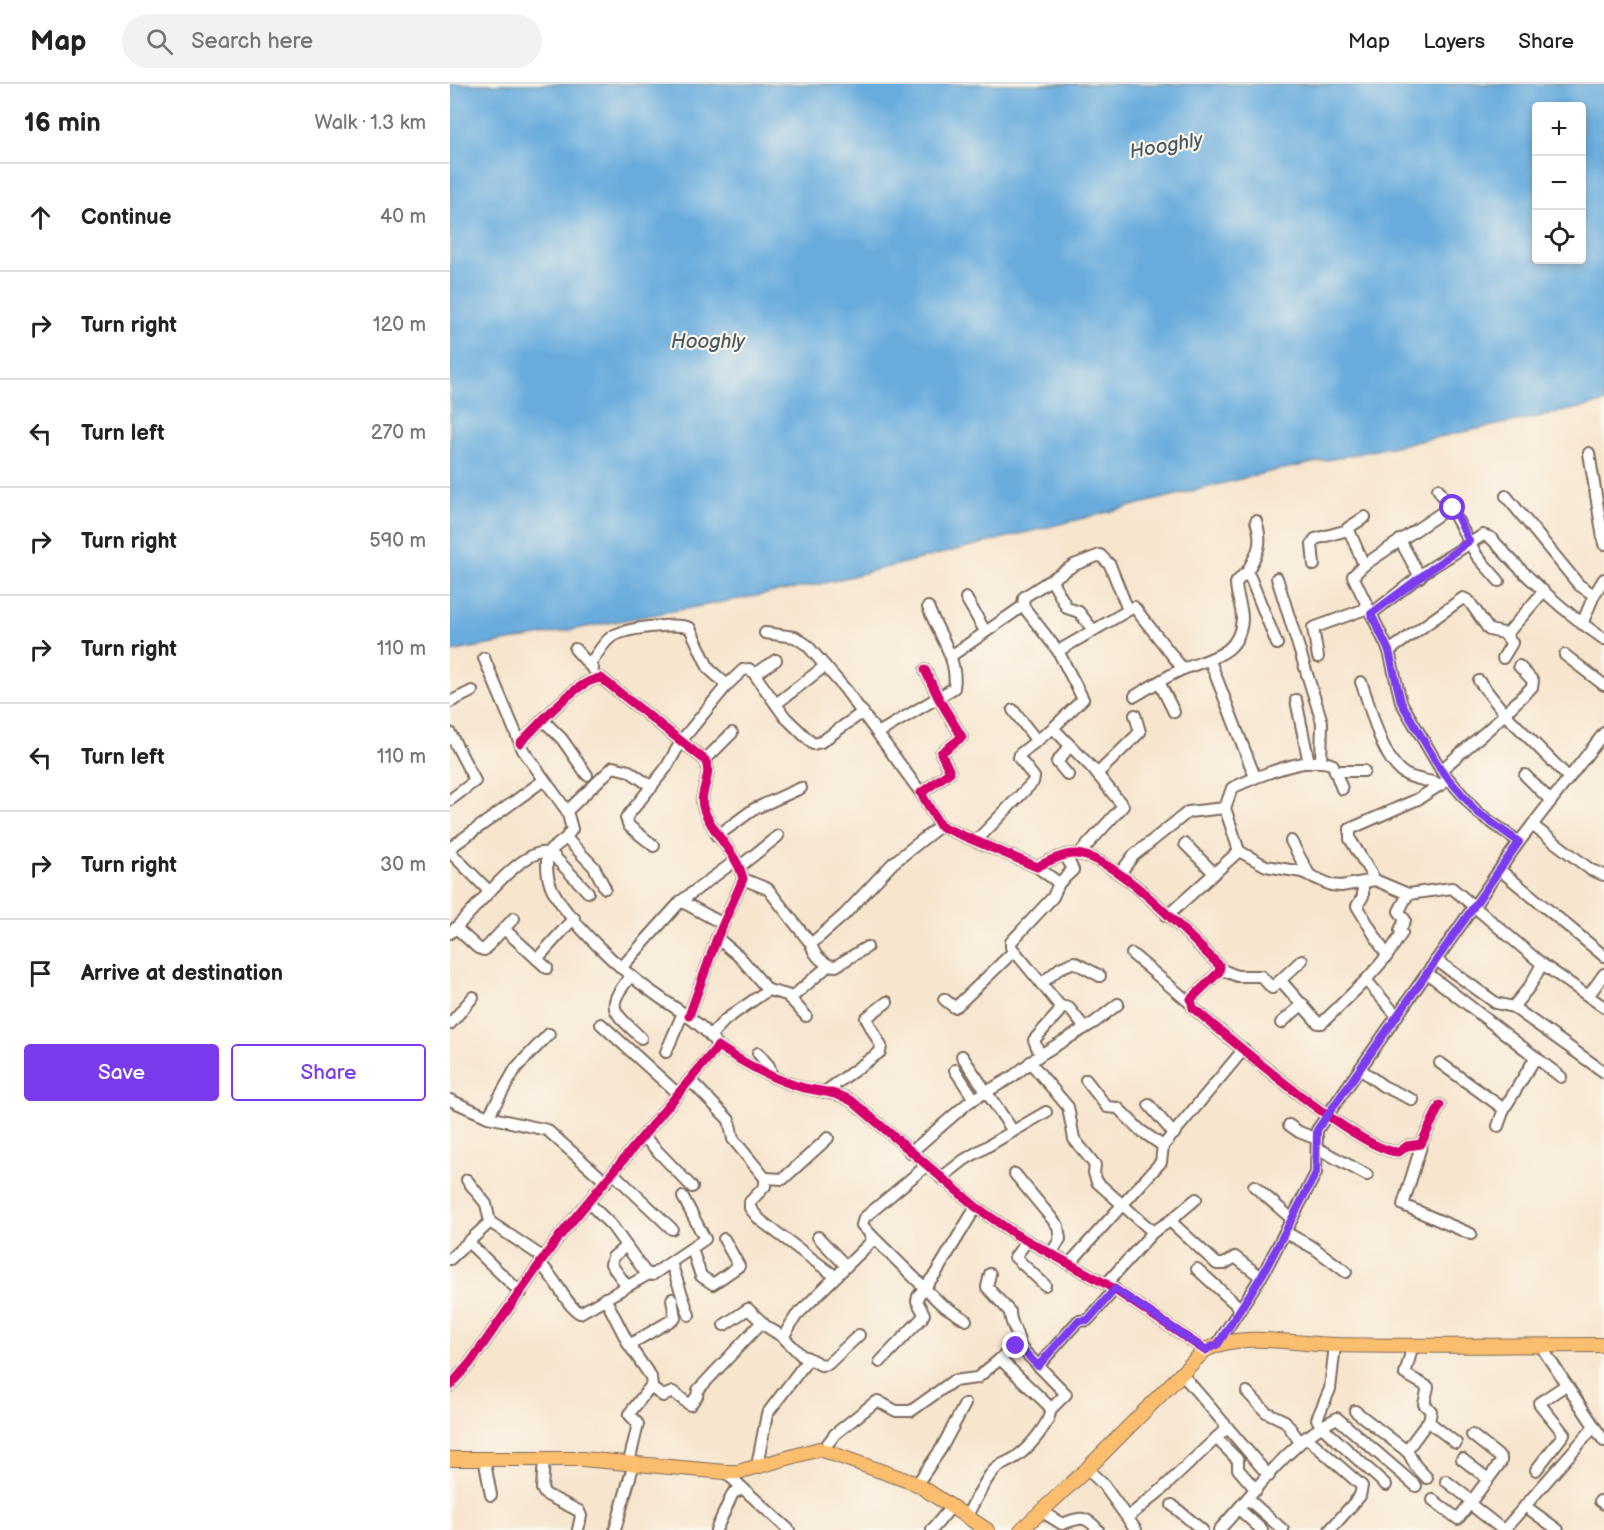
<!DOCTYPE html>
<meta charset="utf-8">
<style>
:root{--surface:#fff;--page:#f2f2f2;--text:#222;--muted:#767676;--line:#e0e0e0;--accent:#7c3aed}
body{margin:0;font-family:"Balsamiq Sans",sans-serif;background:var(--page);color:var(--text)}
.controls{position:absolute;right:18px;top:18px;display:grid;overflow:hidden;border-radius:6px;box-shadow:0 3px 9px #0003}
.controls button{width:54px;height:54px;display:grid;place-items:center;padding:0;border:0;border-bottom:2px solid var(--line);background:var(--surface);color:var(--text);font:30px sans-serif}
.stop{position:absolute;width:18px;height:18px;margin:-14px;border:4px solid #7c3aed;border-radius:50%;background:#fff}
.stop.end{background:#7c3aed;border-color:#fff;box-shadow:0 2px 6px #0008}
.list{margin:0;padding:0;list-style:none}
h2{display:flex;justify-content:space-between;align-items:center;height:78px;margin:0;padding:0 24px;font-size:26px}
h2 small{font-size:20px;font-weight:400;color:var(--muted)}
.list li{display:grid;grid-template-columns:39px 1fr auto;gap:18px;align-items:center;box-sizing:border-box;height:108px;padding:0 24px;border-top:2px solid var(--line)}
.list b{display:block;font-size:22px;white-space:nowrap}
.list em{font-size:20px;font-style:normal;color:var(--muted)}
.actions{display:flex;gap:12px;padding:18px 24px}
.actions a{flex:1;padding:14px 0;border:2px solid var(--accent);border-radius:6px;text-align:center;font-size:21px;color:var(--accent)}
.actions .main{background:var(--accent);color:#fff}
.icon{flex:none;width:33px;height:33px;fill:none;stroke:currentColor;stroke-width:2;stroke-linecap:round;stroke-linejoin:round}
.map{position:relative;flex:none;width:1154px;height:1446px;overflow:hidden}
header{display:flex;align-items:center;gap:36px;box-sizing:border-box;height:84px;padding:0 30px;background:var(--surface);border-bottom:2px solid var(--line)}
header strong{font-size:28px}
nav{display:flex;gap:33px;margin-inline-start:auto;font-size:21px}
.search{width:420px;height:54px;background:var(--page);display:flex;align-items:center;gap:15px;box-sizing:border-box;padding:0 21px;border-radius:33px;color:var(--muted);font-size:22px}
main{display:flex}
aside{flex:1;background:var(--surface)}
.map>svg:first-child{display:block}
.water{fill:#67acdd;stroke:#516b7e;stroke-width:1.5;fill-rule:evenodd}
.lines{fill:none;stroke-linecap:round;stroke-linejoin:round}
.minor-casing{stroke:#7d6b5c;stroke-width:14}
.major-casing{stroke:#7d6b5c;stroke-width:16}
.minor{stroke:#fff;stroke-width:10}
.major{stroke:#fbbd6e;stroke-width:14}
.cycleway-casing{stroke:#fbf7ec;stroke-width:13}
.cycleway{stroke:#d6006c;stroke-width:9}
.route{stroke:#7c3aed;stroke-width:8}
.labels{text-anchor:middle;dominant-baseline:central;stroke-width:4.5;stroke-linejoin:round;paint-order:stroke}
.water-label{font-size:20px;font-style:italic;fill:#4a5861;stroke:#fbf7ec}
</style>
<header>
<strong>Map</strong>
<div class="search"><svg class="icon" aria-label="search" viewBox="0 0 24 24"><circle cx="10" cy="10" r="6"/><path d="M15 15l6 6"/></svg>Search here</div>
<nav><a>Map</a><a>Layers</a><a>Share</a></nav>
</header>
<main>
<aside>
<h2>16 min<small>Walk · 1.3 km</small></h2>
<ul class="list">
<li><svg class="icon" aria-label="ahead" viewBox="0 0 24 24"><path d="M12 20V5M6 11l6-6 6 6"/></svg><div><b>Continue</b></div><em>40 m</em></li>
<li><svg class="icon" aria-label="right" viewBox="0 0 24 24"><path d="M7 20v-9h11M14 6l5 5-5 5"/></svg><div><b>Turn right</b></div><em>120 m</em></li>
<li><svg class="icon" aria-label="left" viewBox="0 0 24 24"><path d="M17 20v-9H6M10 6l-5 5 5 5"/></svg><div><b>Turn left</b></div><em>270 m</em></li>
<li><svg class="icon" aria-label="right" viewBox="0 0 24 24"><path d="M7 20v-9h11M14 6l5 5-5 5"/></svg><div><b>Turn right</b></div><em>590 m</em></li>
<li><svg class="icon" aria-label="right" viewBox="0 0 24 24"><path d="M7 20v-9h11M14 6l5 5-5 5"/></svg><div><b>Turn right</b></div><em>110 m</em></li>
<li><svg class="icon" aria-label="left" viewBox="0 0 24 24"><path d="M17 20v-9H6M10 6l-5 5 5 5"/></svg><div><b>Turn left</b></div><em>110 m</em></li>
<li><svg class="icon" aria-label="right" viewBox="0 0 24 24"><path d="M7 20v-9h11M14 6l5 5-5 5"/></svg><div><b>Turn right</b></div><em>30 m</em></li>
<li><svg class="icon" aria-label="arrive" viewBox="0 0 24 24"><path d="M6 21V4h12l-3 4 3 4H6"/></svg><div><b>Arrive at destination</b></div></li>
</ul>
<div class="actions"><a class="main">Save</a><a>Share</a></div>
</aside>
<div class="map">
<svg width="1154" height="1446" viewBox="0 0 1154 1446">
<rect width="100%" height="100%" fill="#fbf7ec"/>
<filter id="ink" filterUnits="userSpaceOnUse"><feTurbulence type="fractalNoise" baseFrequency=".0167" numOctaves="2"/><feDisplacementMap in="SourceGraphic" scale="12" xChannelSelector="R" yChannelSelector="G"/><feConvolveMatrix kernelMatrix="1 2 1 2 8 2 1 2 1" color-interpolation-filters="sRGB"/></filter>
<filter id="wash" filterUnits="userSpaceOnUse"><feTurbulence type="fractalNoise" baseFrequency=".008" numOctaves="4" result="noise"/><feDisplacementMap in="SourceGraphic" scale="24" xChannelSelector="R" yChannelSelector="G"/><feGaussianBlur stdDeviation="1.35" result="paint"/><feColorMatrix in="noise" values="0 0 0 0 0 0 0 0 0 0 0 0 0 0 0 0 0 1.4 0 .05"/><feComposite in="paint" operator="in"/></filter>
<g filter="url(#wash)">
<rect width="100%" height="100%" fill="#f7e5ce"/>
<!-- water -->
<path class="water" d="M0,0H1154V319L814,389L370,500L0,568ZM1086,22H1132V176H1086Z"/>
</g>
<g filter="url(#ink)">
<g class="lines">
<!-- minor casing -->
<g class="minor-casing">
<g id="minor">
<polyline points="1139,369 1154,460"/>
<polyline points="988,405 1000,423"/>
<polyline points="1056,412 1129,501 1144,511"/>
<polyline points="915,433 898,444 914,481 903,492 939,567 951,618 991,686 1027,728 1069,758"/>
<polyline points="950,456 970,493"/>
<polyline points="864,481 862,460 865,455 898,446"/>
<polyline points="914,481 1000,423 1027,472 1049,497"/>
<path d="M796,490C807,469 814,461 806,437"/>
<polyline points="827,494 872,638 871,678"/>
<polyline points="602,497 617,524 629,528 643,546"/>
<polyline points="516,514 535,547"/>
<polyline points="573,522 574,513 624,481 650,471 660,481 678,526"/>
<path d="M921,530L976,487L1033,451L1041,454C1076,493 1111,526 1154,555"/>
<polyline points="1132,540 1144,511 1154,495"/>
<polyline points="315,549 345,553 357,561 395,605 471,709"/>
<polyline points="1056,551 1093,508"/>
<polyline points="125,565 143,585"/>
<polyline points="608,567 684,523 733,585"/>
<polyline points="939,567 1013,514 1019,517 1039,546 1053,549 1062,559 1053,574"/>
<polyline points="1115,571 1154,601"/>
<polyline points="501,572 573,522 608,567 633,615 603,644 570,670 569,674 584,693 583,698 527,756"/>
<polyline points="868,573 863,544 918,524"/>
<polyline points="760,577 805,693"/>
<path d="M139,581C146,573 152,560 160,554C172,544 226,538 240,544L259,585L277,601"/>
<path d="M475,586L489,615L512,653L491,669L500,688L471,709L490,742L587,783C598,777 614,769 626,770C668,773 738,852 770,882L769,888L741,915L743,924C777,952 912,1070 949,1068L957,1062L971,1060L990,1021"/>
<polyline points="305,590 326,576"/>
<polyline points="1029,597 1055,630 1119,694"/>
<polyline points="709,598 724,628"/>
<path d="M911,598C921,622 931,676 955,690C965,696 980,696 991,701"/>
<path d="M685,612C700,603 717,592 733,585C761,574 790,571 792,535C792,522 786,511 786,499L794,490L800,493L827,560"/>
<polyline points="846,616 859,679"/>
<polyline points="0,618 22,607"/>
<polyline points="326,620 375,582"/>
<polyline points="563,626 587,657"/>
<polyline points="93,636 112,655 137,691"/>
<polyline points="603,644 643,685 673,722 629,770"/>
<polyline points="0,649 25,697 0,716"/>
<path d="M428,649L504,604C509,576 488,549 478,523"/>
<path d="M70,659C88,642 126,596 151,594L255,676C264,692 247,709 254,726C263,751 288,770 293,795L267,854L239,932"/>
<polyline points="255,676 282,649"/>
<polyline points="991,686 1040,644 1082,603 1083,597 1069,582"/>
<polyline points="885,687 914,687"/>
<polyline points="647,690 690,648 685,631"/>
<polyline points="618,691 607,678 620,662"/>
<polyline points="1075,691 1101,717"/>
<polyline points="998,696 968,715 900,745 900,755 925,796 958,810 1002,804 1092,880 1154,923"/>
<polyline points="117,727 163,683 179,687 202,703"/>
<polyline points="1082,741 1141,786 1154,791"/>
<polyline points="267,752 304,725 351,704"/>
<polyline points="116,754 144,783 155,804"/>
<polyline points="841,757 860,792"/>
<polyline points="735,760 764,789"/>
<polyline points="204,762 179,742 176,734 216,684 232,656 277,601 293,586 299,585 303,588 335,633 363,660 371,658 413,628"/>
<polyline points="0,764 94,696"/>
<polyline points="99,767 138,808"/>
<path d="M789,767L775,724L782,704C803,694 861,669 883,681L892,705"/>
<polyline points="789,767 816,782 852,788 881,801 891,802 925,796"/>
<polyline points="0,768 39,807"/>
<path d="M97,769C97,780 96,790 100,800C115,836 173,888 205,910C228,927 252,938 268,962"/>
<polyline points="289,783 328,752"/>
<polyline points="587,783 609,799 603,813 561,858 561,863 610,922 609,928 584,956 590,971"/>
<polyline points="1050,786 1154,872"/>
<polyline points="671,788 683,772 738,728 775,724"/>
<polyline points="293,795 318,805 361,860"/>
<polyline points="609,799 623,786 616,772"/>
<polyline points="913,799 913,812 907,822 937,872"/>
<polyline points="231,817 273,840"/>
<polyline points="717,832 789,767"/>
<polyline points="6,844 28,864 34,866 64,834"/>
<polyline points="54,845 97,884"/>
<path d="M0,849C20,833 70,763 97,769L116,754L122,745L117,727L73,666L34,574"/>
<polyline points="267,854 290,873 318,906 337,911 356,932"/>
<path d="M417,863L386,882C374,882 364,871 361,860L394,831L443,779L490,742"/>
<polyline points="682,870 740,919"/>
<polyline points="87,875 124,834"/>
<polyline points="986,876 1046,919 1063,923 1154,988"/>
<polyline points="171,884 231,817 285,777"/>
<polyline points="770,885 787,892 811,892 822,904 852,876"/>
<polyline points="977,889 1111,993"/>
<path d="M181,892C153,925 164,927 191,954"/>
<polyline points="916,896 947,932"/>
<polyline points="831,897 868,939 872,939 916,896 937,872 952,849 950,846 955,836 949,827 958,810"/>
<polyline points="591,900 610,884 624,878 650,892"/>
<polyline points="1139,911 1154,890"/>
<polyline points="340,915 378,882"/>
<polyline points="494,915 504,923 508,921 564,867"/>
<polyline points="610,922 619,924 635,944"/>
<polyline points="1063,923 1080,902 1092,880"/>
<polyline points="831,939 853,920"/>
<polyline points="0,940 23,913"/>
<polyline points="151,940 228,1010"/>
<polyline points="261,951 275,936 318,906"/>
<polyline points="216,968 233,929"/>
<polyline points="308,969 319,982 322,992"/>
<polyline points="512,972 563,1047"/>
<polyline points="580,978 618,1023 624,1055 645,1081 644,1089 647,1098 703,1148"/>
<polyline points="990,979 1054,1025"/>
<polyline points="910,985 933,1002 963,1016"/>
<polyline points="505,986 524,1015"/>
<polyline points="240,996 279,1036 283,1055 315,1094 315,1102 300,1118 300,1124 310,1136 385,1192"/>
<polyline points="636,996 657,1023 668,1024 690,1046 713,1062"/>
<polyline points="376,1007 430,968 431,962 416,934 437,918"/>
<polyline points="0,1016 38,1033 97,1046 156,1098"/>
<polyline points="699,1021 724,1050"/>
<polyline points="38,1033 66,984 99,950"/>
<polyline points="839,1041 849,1048 867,1055"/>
<polyline points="1048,1042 1054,1025 1086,973"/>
<polyline points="195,1054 242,1103"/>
<polyline points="972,1059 953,1121 1021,1150"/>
<polyline points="867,1064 917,1091"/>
<polyline points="460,1069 519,1018 562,993 590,971 645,938 668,920"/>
<polyline points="164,1090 222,1145"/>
<polyline points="565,1090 608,1142 610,1155 601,1170"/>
<polyline points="315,1094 333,1095 378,1054"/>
<polyline points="491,1094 514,1076 596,1028"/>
<polyline points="17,1096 36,1120 40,1138"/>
<polyline points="804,1102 842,1135"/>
<polyline points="139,1119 162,1142 195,1188 202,1191 255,1155 233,1113"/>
<polyline points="720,1137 767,1180 774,1180 785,1173 811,1193"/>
<polyline points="835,1148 864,1164 896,1188"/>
<polyline points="422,1152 491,1220 516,1236"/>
<polyline points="368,1153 395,1181"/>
<polyline points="577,1157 565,1173 595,1201"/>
<polyline points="18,1158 71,1209"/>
<polyline points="242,1165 251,1192 263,1200 289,1182 274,1155"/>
<polyline points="0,1175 40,1138 94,1174"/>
<polyline points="221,1179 239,1231"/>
<path d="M90,1180C106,1193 115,1221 130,1229L199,1190"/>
<polyline points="619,1180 711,1078 713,1062 794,965"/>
<polyline points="747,1185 791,1225"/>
<path d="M540,1190L537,1203L560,1228C560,1241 569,1249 570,1263"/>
<polyline points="656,1200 703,1148 720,1137 746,1115"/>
<polyline points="176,1201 161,1180 163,1173 176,1162"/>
<polyline points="155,1214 179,1261"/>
<polyline points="274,1241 298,1225 313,1239"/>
<polyline points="333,1253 346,1232 421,1158 422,1152 412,1141 414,1134 476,1082"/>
<polyline points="768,1259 814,1188 866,1089 867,1046 1069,758 1154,649"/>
<polyline points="885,1261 880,1305 867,1335 871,1342 936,1401"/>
<polyline points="963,1261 955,1290 978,1303 974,1320 981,1327 979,1338 1006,1359"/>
<polyline points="1090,1261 1154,1357"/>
<polyline points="356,1273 371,1281 378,1280 409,1251"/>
<polyline points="430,1278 472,1234 474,1230 467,1217 468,1212 486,1189 526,1123"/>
<polyline points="588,1282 628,1237 638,1236 665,1205"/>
<polyline points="731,1289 819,1392"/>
<path d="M0,1302L20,1279L108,1154L268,962C292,978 316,992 344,1001C364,1008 383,1006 402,1017L526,1123L565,1150L656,1200L755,1266"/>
<polyline points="202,1303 201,1293 179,1261 225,1234 222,1215"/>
<polyline points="797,1308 816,1328 835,1337 850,1358"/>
<polyline points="905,1327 958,1368 965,1381 977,1394"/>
<polyline points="856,1353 912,1402 910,1412 880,1446"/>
<polyline points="766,1354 788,1376 788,1385 806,1406"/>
<polyline points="373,1366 385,1350 424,1319 428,1317 446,1327 461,1327 503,1297 527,1294 566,1262 569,1262 616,1310 601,1325"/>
<polyline points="956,1367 979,1336"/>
<polyline points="34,1374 41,1411"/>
<polyline points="94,1374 92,1405 95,1410 129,1427 131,1432 128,1446"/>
<polyline points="1012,1375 1038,1395"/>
<polyline points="179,1378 188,1340 179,1330 200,1303 213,1312 223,1308 240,1321 247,1312 248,1306 311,1239 333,1253 357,1277 317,1330 307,1382"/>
<polyline points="637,1385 653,1400 686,1446"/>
<polyline points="1086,1386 1114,1350 1089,1319 1116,1301"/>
<polyline points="275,1388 339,1446"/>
<polyline points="996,1397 1022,1417"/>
<polyline points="467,1400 491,1365 515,1320"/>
<polyline points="798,1415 833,1446"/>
<polyline points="983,1416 1008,1435 1051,1378 1051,1374 1022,1351"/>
<polyline points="1150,1417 1154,1420"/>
<polyline points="1020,1420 1053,1446"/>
<polyline points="722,1421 752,1446"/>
<polyline points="1075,1422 1108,1446"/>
<polyline points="789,1425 812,1446"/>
<path d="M591,1427L612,1440C629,1434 635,1430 648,1446"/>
<path d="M516,1433C524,1419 531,1404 540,1391C549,1379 556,1380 566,1373C578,1365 603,1337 600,1323L550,1275"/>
<polyline points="678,1433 710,1407 777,1344"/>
<polyline points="165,1446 184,1379"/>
<polyline points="266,1446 283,1409 292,1405"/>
<polyline points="482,1446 501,1423"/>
<path d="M769,1446C804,1409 841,1356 887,1334L966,1402"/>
<polyline points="1054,1446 1144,1343"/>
</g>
</g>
<!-- major casing -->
<g class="major-casing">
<g id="major">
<polyline points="0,1375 132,1375 275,1388 288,1388 369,1365 467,1400 537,1446"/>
<path d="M571,1446L637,1385L755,1266C793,1247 843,1260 885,1261C975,1263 1064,1261 1154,1261"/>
</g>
</g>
<!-- minor -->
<use href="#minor" class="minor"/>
<!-- major -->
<use href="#major" class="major"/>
<!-- cycleway casing -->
<g class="cycleway-casing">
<g id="cycleway">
<path d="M475,586L489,615L512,653L491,669L500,688L471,709L490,742L587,783C598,777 614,769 626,770C668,773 738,852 770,882L769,888L741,915L743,924C777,952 912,1070 949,1068L957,1062L971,1060L990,1021"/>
<path d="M70,659C88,642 126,596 151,594L255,676C264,692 247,709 254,726C263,751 288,770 293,795L267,854L239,932"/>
<path d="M0,1302L20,1279L108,1154L268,962C292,978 316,992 344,1001C364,1008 383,1006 402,1017L526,1123L565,1150L656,1200L755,1266"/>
</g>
</g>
<!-- cycleway -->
<use href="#cycleway" class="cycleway"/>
</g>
</g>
<g class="lines" filter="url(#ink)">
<!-- route -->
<polyline class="route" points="566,1262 569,1262 588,1282 628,1237 638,1236 665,1205 755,1266 768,1260 814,1188 866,1089 867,1046 1069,758 1027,728 991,686 951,618 939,567 921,530 1019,457 1003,424"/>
</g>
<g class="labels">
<!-- water labels -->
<g class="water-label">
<text transform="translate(716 62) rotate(-10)">Hooghly</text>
<text x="258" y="258">Hooghly</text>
</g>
</g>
</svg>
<div class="controls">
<button>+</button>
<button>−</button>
<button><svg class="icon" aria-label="locate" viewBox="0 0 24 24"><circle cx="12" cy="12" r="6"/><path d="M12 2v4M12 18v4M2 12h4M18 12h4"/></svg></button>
</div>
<div class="stop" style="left:1003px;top:424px"></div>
<div class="stop end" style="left:566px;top:1262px"></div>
</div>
</main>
